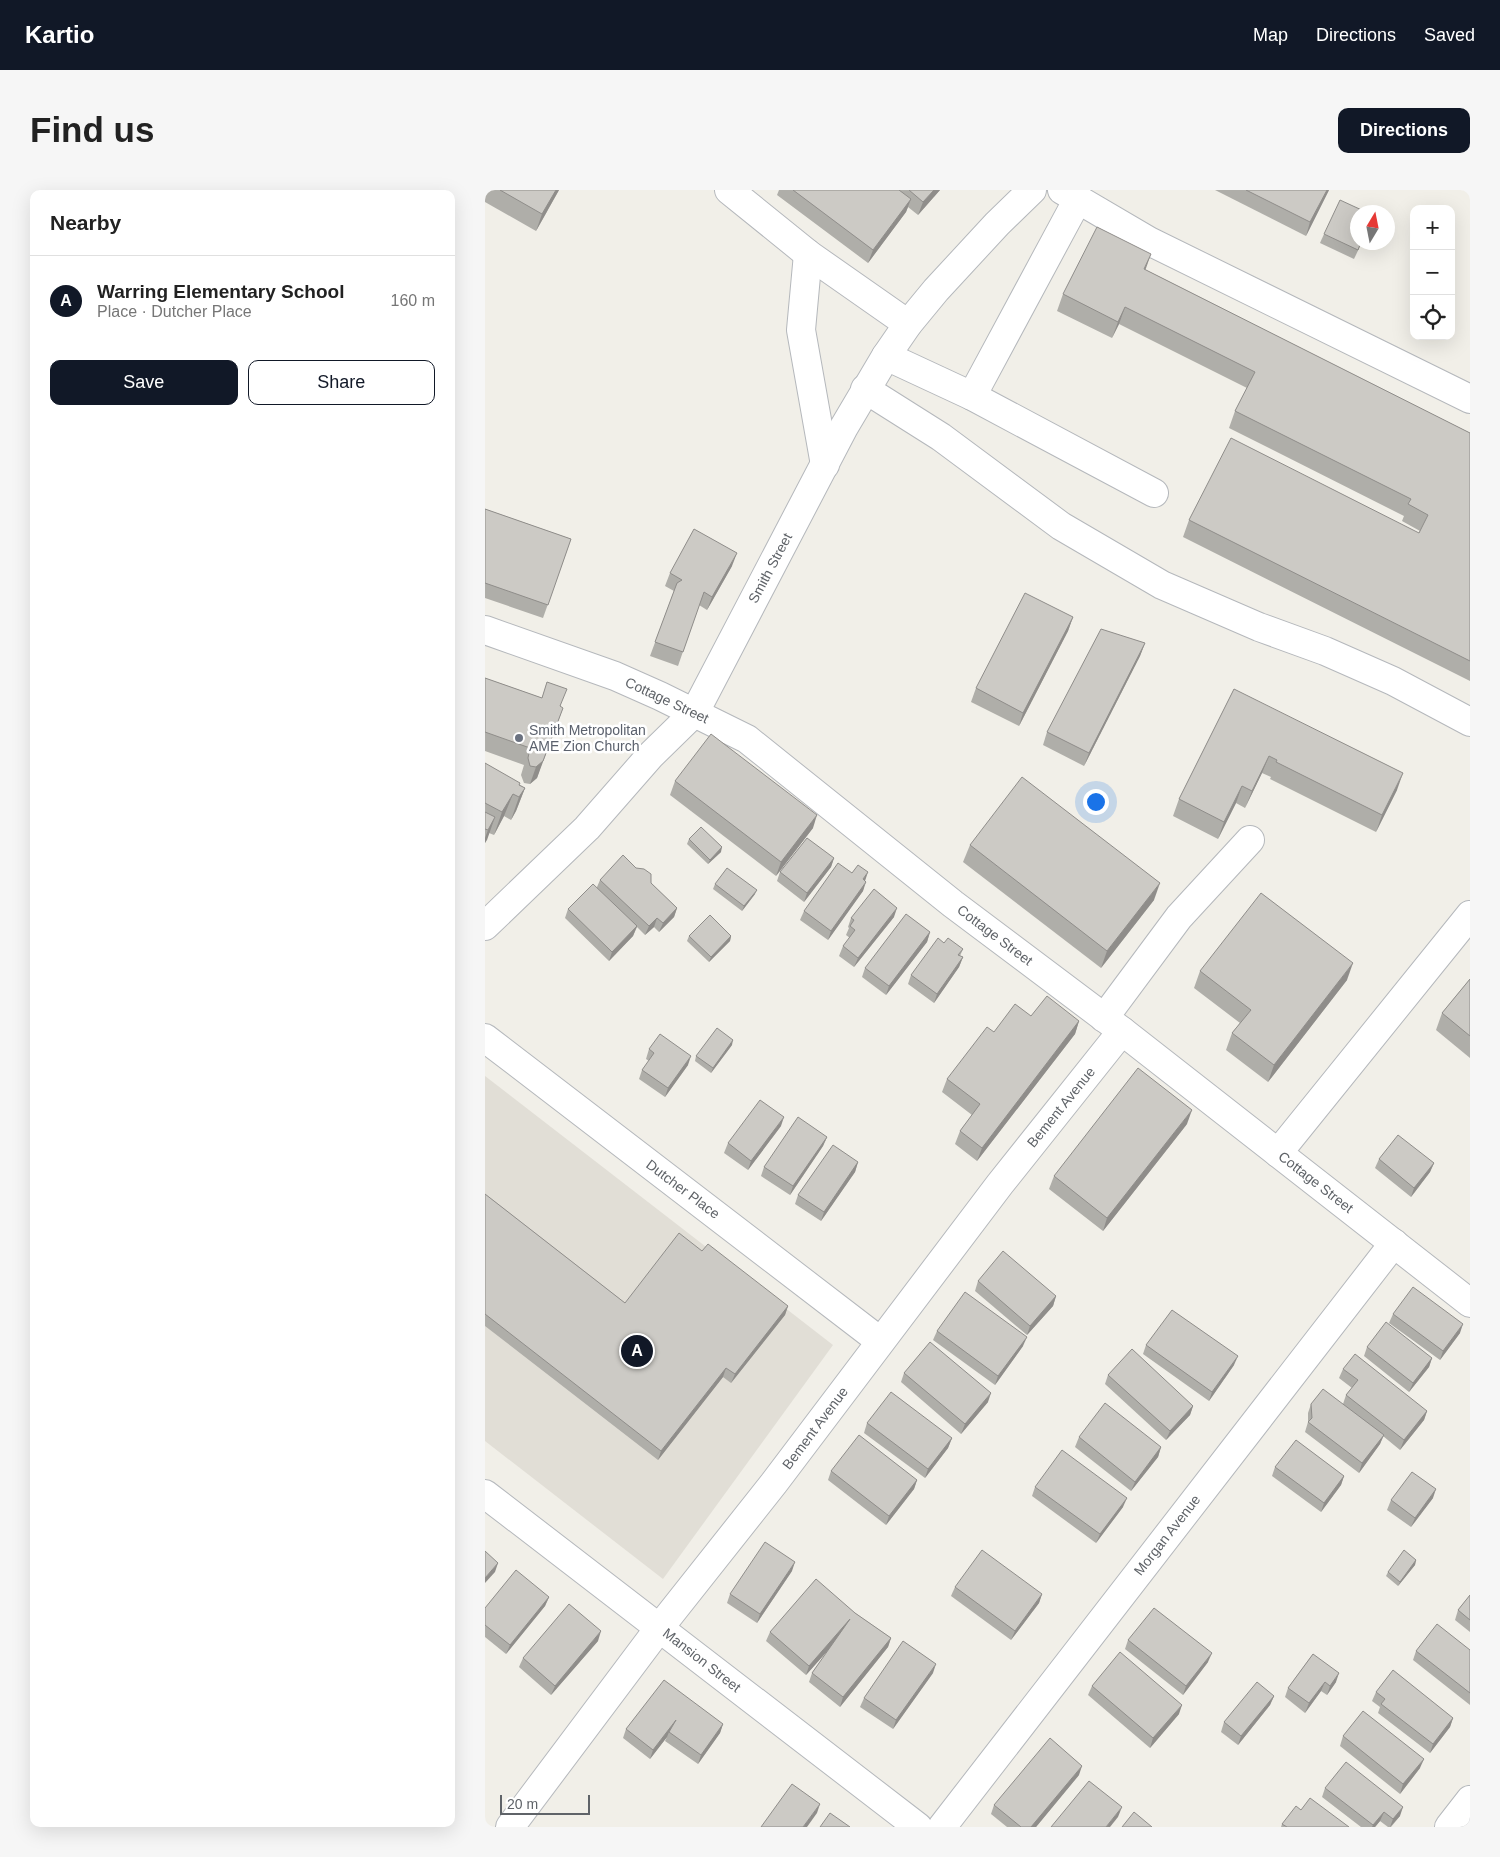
<!DOCTYPE html>
<meta charset="utf-8">
<style>
:root{--surface:#fff;--page:#f6f6f6;--text:#222;--muted:#767676;--line:#e0e0e0;--accent:#111827}
body{margin:0;font-family:Helvetica,sans-serif;background:var(--page);color:var(--text)}
.controls{position:absolute;right:15px;top:15px;display:grid;overflow:hidden;border-radius:10px;box-shadow:0 5px 20px #0002}
.controls button{width:45px;height:45px;display:grid;place-items:center;padding:0;border:0;border-bottom:1px solid var(--line);background:var(--surface);color:var(--text);font:25px sans-serif}
.compass{position:absolute;left:865px;top:15px;width:45px;height:45px;border-radius:50%;background:var(--surface);box-shadow:0 5px 20px #0002;rotate:10deg}
.scale{position:absolute;left:15px;bottom:12px;width:90px;box-sizing:border-box;padding-left:5px;border:2px solid #5f6368;border-top:0;font-size:14px;line-height:18px;white-space:nowrap;color:#5f6368;-webkit-text-stroke:4px #fff;paint-order:stroke}
.you{position:absolute;left:610px;top:611px;width:18px;height:18px;margin:-12px;border:4px solid #fff;border-radius:50%;background:#1a73e8;box-shadow:0 0 0 8px #1a73e833}
.badge{display:grid;place-items:center;width:32px;height:32px;border-radius:50%;background:var(--accent);color:#fff;font-size:16px;font-weight:700}
.pin{position:absolute;translate:-50% -50%;border:2px solid #fff;box-shadow:0 1px 5px #0006}
.list{margin:0;padding:0;list-style:none}
h2{display:flex;justify-content:space-between;align-items:center;height:65px;margin:0;padding:0 20px;font-size:21px}
h2 small{font-size:16px;font-weight:400;color:var(--muted)}
.list li{display:grid;grid-template-columns:32px 1fr auto;gap:15px;align-items:center;box-sizing:border-box;height:90px;padding:0 20px;border-top:1px solid var(--line)}
.list b{display:block;font-size:19px;white-space:nowrap}
.list p{margin:0;font-size:16px;white-space:nowrap;color:var(--muted)}
.list em{font-size:16px;font-style:normal;color:var(--muted)}
.actions{display:flex;gap:10px;padding:15px 20px}
.actions a{flex:1;padding:11px 0;border:1px solid var(--accent);border-radius:10px;text-align:center;font-size:18px;color:var(--accent)}
.actions .main{background:var(--accent);color:#fff}
.icon{flex:none;width:28px;height:28px;fill:none;stroke:currentColor;stroke-width:2;stroke-linecap:round;stroke-linejoin:round}
.map{position:relative;flex:none;width:985px;height:1637px;overflow:hidden;border-radius:10px}
header{display:flex;align-items:center;gap:30px;box-sizing:border-box;height:70px;padding:0 25px;background:var(--accent);color:#fff}
header strong{font-size:24px}
nav{display:flex;gap:28px;margin-inline-start:auto;font-size:18px}
.intro{display:flex;align-items:center;justify-content:space-between;box-sizing:border-box;height:120px;padding:0 30px}
h1{margin:0;font-size:35px}
.button{padding:12px 22px;border-radius:10px;background:var(--accent);color:#fff;font-size:18px;font-weight:700}
main{display:flex;gap:30px;padding:0 30px}
aside{flex:1;background:var(--surface);border-radius:10px;box-shadow:0 5px 20px #0002}
.map>svg:first-child{display:block}
.education{fill:#e1ded6}
.lines{fill:none;stroke-linecap:round;stroke-linejoin:round}
.minor-casing{stroke:#b5b8bc;stroke-width:30}
.minor{stroke:#fff;stroke-width:28}
.wall{fill:#afaea9}
.shaded-wall{fill:#8f8d8a}
.building{fill:#cccac5;stroke:#8f8d8a}
.worship-dot{fill:#6b7280;stroke:#fff;stroke-width:2}
.labels{text-anchor:middle;dominant-baseline:central;stroke-width:5;stroke-linejoin:round;paint-order:stroke}
.street-label{font-size:14px;fill:#5f6368;stroke:#fff}
.worship-label{font-size:14px;fill:#5b616d;stroke:#fff;text-anchor:start}
</style>
<header>
<strong>Kartio</strong>
<nav><a>Map</a><a>Directions</a><a>Saved</a></nav>
</header>
<div class="intro"><h1>Find us</h1><a class="button">Directions</a></div>
<main>
<aside>
<h2>Nearby<small></small></h2>
<ul class="list">
<li><span class="badge">A</span><div><b>Warring Elementary School</b><p>Place · Dutcher Place</p></div><em>160 m</em></li>
</ul>
<div class="actions"><a class="main">Save</a><a>Share</a></div>
</aside>
<div class="map">
<svg width="985" height="1637" viewBox="0 0 985 1637">
<rect width="100%" height="100%" fill="#f1efe8"/>
<!-- education -->
<polygon class="education" points="0,886 348,1155 178,1389 0,1251"/>
<g class="lines">
<!-- minor casing -->
<g class="minor-casing">
<g id="minor">
<polyline points="244,0 323,64 423,134"/>
<polyline points="577,0 664,51 985,209"/>
<polyline points="323,64 316,140 340,275"/>
<polyline points="401,166 487,206 669,303"/>
<polyline points="380,199 456,247 576,336 677,395 774,437 840,461 908,491 985,532"/>
<polyline points="487,206 593,9"/>
<polyline points="0,440 130,486 175,506 262,549 468,714 637,841 985,1113"/>
<polyline points="0,736 102,638 165,566 210,522 359,237 401,166 423,134 451,100 512,34 547,0"/>
<polyline points="619,828 694,727 765,650"/>
<polyline points="0,848 395,1151"/>
<polyline points="793,963 985,725"/>
<polyline points="0,1304 433,1637"/>
<polyline points="25,1637 175,1437 289,1293 515,994 637,841"/>
<polyline points="457,1637 909,1053"/>
<polyline points="964,1637 985,1610"/>
</g>
</g>
<!-- minor -->
<use href="#minor" class="minor"/>
</g>
<!-- wall -->
<g class="wall">
<polygon points="0,0 74,0 51,41 0,12"/>
<polygon points="294,0 455,0 433,25 423,17 421,22 383,73 292,5"/>
<polygon points="730,0 844,0 821,46"/>
<polygon points="839,44 877,52 869,69 835,53"/>
<polygon points="661,80 985,243 985,491 698,347 704,330 934,343 935,341 917,331 919,326 744,238 750,221 762,198 634,134 627,148 572,121 578,104"/>
<polygon points="0,319 86,349 58,428 0,408"/>
<polygon points="247,376 222,420 214,415 193,476 165,466 189,401 180,396 185,383"/>
<polygon points="588,427 583,441 534,536 486,512 491,498"/>
<polygon points="660,453 655,466 599,576 558,555 562,542"/>
<polygon points="0,488 57,508 62,492 76,516 52,588 45,594 39,593 36,585 39,575 0,561"/>
<polygon points="749,499 912,600 891,642 785,589 786,587 777,583 760,618 751,613 733,649 688,626 694,609"/>
<polygon points="0,573 40,598 31,621 26,630 19,626 9,645 4,643 0,653"/>
<polygon points="190,591 328,638 291,686 185,605"/>
<polygon points="204,649 236,662 223,674 202,654"/>
<polygon points="485,655 669,710 616,778 478,672"/>
<polygon points="349,668 346,677 319,712 292,691 295,682"/>
<polygon points="367,683 380,691 378,701 343,750 315,730 319,721"/>
<polygon points="115,690 166,693 192,718 189,727 174,742 169,737 160,745 152,737 148,746 124,771 80,728 83,719 112,697"/>
<polygon points="230,694 270,704 257,721 228,699"/>
<polygon points="409,727 369,777 354,766 358,756 365,748 361,745 364,738 363,737 366,728"/>
<polygon points="445,742 442,752 401,805 377,787 380,778"/>
<polygon points="204,746 246,746 245,751 224,772 202,751"/>
<polygon points="459,753 478,759 475,766 478,767 474,777 449,813 423,794 426,785"/>
<polygon points="715,781 862,790 783,892 741,860 747,843 755,833 709,798"/>
<polygon points="985,789 985,868 951,840 957,823"/>
<polygon points="546,826 594,831 590,844 492,971 470,954 475,941 487,925 457,902 462,889 509,842"/>
<polygon points="247,855 226,883 210,871 211,866"/>
<polygon points="164,859 203,875 180,907 154,889 157,880 164,871 161,869"/>
<polygon points="702,934 618,1041 564,999 569,986"/>
<polygon points="296,936 263,980 239,963 243,953"/>
<polygon points="342,947 338,956 305,1005 276,986 279,977"/>
<polygon points="894,969 949,973 945,982 926,1007 890,978"/>
<polygon points="373,972 370,982 336,1031 310,1014 313,1005"/>
<polygon points="0,1004 140,1113 217,1061 303,1116 300,1125 246,1193 238,1187 173,1270 0,1136"/>
<polygon points="493,1091 571,1106 568,1116 542,1145 490,1101"/>
<polygon points="908,1124 975,1143 955,1170 904,1133"/>
<polygon points="452,1141 538,1156 510,1195 448,1150"/>
<polygon points="661,1155 749,1175 724,1211 658,1164"/>
<polygon points="882,1157 947,1168 944,1177 924,1202 879,1166"/>
<polygon points="858,1179 942,1221 939,1230 915,1260 898,1246 895,1254 874,1283 820,1242 823,1232 823,1223 826,1214 858,1214 861,1205 867,1198 854,1188"/>
<polygon points="419,1183 503,1212 476,1244 416,1192"/>
<polygon points="623,1185 708,1216 705,1225 681,1250 620,1194"/>
<polygon points="382,1233 467,1248 463,1258 440,1288 379,1243"/>
<polygon points="594,1247 676,1257 673,1267 646,1301 590,1257"/>
<polygon points="790,1277 859,1286 856,1295 836,1322 787,1286"/>
<polygon points="346,1281 432,1290 429,1299 401,1335 343,1290"/>
<polygon points="550,1297 638,1317 611,1353 547,1306"/>
<polygon points="948,1308 926,1337 902,1320 906,1310"/>
<polygon points="931,1370 930,1375 913,1396 901,1386 903,1382"/>
<polygon points="307,1381 272,1433 242,1413 245,1404"/>
<polygon points="470,1397 557,1404 554,1413 526,1450 466,1406"/>
<polygon points="985,1405 985,1442 970,1430 973,1420"/>
<polygon points="64,1407 60,1416 21,1464 0,1447 0,1418"/>
<polygon points="370,1423 406,1448 403,1457 355,1517 324,1492 327,1483 346,1457 321,1485 281,1451 285,1442"/>
<polygon points="643,1450 723,1472 698,1505 640,1459"/>
<polygon points="113,1451 66,1505 34,1477 38,1468"/>
<polygon points="985,1460 985,1515 928,1470 931,1461"/>
<polygon points="828,1464 851,1492 842,1505 836,1501 820,1523 800,1507 803,1498"/>
<polygon points="448,1483 408,1539 375,1517 379,1508"/>
<polygon points="607,1496 694,1524 665,1558 603,1505"/>
<polygon points="891,1502 968,1528 965,1537 945,1563 893,1523 895,1517 887,1511"/>
<polygon points="789,1506 785,1515 753,1555 736,1542 739,1532"/>
<polygon points="238,1534 235,1543 213,1574 180,1551 182,1547 165,1569 138,1548 141,1539"/>
<polygon points="858,1546 935,1578 915,1604 855,1556"/>
<polygon points="594,1585 551,1637 522,1637 506,1624 509,1615"/>
<polygon points="840,1598 915,1626 906,1637 903,1637 895,1631 890,1637 876,1637 837,1607"/>
<polygon points="797,1634 864,1637 796,1637"/>
</g>
<!-- shaded-wall -->
<g class="shaded-wall">
<polygon points="71,0 74,0 51,41 57,24"/>
<polygon points="449,0 455,0 433,25 438,12"/>
<polygon points="842,0 844,0 821,46 825,32"/>
<polygon points="426,9 421,22 383,73 388,60"/>
<polygon points="666,64 660,81 659,79"/>
<polygon points="640,117 634,134 627,148 633,132"/>
<polygon points="252,363 247,376 222,420 227,407"/>
<polygon points="588,427 583,441 534,536 538,523"/>
<polygon points="660,453 655,466 599,576 604,563"/>
<polygon points="78,518 52,588 45,594 51,577"/>
<polygon points="784,566 777,583 760,618 767,601"/>
<polygon points="918,583 912,600 891,642 897,625"/>
<polygon points="757,596 751,613 733,649 739,632"/>
<polygon points="40,598 31,621 26,630 34,607"/>
<polygon points="28,604 19,626 9,645 17,622"/>
<polygon points="332,625 328,638 291,686 296,672"/>
<polygon points="10,627 2,650 0,653 0,648 3,640"/>
<polygon points="237,657 236,662 223,674 225,670"/>
<polygon points="349,668 346,677 319,712 322,703"/>
<polygon points="383,682 380,691 378,689"/>
<polygon points="381,692 378,701 343,750 346,741"/>
<polygon points="675,693 669,710 616,778 622,761"/>
<polygon points="272,700 270,704 257,721 259,716"/>
<polygon points="192,718 189,727 174,742 178,733"/>
<polygon points="412,718 409,727 369,777 373,768"/>
<polygon points="172,728 169,737 160,745 164,736"/>
<polygon points="152,736 148,746 124,771 127,762"/>
<polygon points="445,742 442,752 401,805 404,796"/>
<polygon points="246,746 245,751 224,772 226,767"/>
<polygon points="478,767 474,777 449,813 452,804"/>
<polygon points="868,773 862,790 783,892 789,875"/>
<polygon points="594,831 590,844 492,971 497,958"/>
<polygon points="248,850 247,855 226,883 228,878"/>
<polygon points="206,866 203,875 180,907 183,898"/>
<polygon points="707,920 702,934 618,1041 622,1028"/>
<polygon points="299,927 296,936 263,980 266,971"/>
<polygon points="342,947 338,956 305,1005 308,996"/>
<polygon points="373,972 370,982 336,1031 339,1022"/>
<polygon points="949,973 945,982 926,1007 929,998"/>
<polygon points="571,1106 568,1116 542,1145 545,1136"/>
<polygon points="303,1116 300,1125 246,1193 250,1184"/>
<polygon points="978,1134 975,1143 955,1170 958,1161"/>
<polygon points="542,1147 538,1156 510,1195 513,1186"/>
<polygon points="753,1166 749,1175 724,1211 727,1202"/>
<polygon points="947,1168 944,1177 924,1202 928,1193"/>
<polygon points="241,1178 238,1187 173,1270 176,1261"/>
<polygon points="506,1203 503,1212 476,1244 480,1234"/>
<polygon points="708,1216 705,1225 681,1250 685,1241"/>
<polygon points="942,1221 939,1230 915,1260 919,1250"/>
<polygon points="899,1245 895,1254 874,1283 877,1273"/>
<polygon points="467,1248 463,1258 440,1288 443,1279"/>
<polygon points="676,1257 673,1267 646,1301 650,1292"/>
<polygon points="859,1286 856,1295 836,1322 839,1313"/>
<polygon points="432,1290 429,1299 401,1335 404,1326"/>
<polygon points="951,1299 948,1308 926,1337 930,1328"/>
<polygon points="642,1308 638,1317 611,1353 615,1344"/>
<polygon points="931,1370 930,1375 913,1396 915,1392"/>
<polygon points="310,1372 307,1381 272,1433 275,1424"/>
<polygon points="13,1373 10,1382 0,1393 0,1388"/>
<polygon points="557,1404 554,1413 526,1450 530,1441"/>
<polygon points="64,1407 60,1416 21,1464 25,1455"/>
<polygon points="365,1429 362,1439 321,1485 324,1476"/>
<polygon points="116,1441 113,1451 66,1505 70,1496"/>
<polygon points="406,1448 403,1457 355,1517 358,1507"/>
<polygon points="727,1463 723,1472 698,1505 701,1496"/>
<polygon points="451,1474 448,1483 408,1539 411,1530"/>
<polygon points="854,1483 851,1492 842,1505 845,1496"/>
<polygon points="840,1492 836,1501 820,1523 824,1513"/>
<polygon points="789,1506 785,1515 753,1555 756,1546"/>
<polygon points="697,1515 694,1524 665,1558 668,1548"/>
<polygon points="968,1528 965,1537 945,1563 948,1554"/>
<polygon points="191,1530 184,1542 182,1547 165,1569 168,1560"/>
<polygon points="238,1534 235,1543 213,1574 216,1565"/>
<polygon points="939,1569 935,1578 915,1604 918,1594"/>
<polygon points="597,1576 594,1585 551,1637 546,1637"/>
<polygon points="335,1614 332,1623 322,1637 318,1637"/>
<polygon points="637,1617 633,1627 625,1637 621,1637"/>
<polygon points="918,1617 915,1626 905,1637 908,1629"/>
<polygon points="899,1622 895,1631 890,1637 887,1637 888,1635"/>
</g>
<!-- building -->
<g class="building">
<polygon points="15,0 71,0 57,24"/>
<polygon points="308,0 414,0 426,9 388,60"/>
<polygon points="424,0 449,0 438,12"/>
<polygon points="761,0 842,0 825,32"/>
<polygon points="855,10 881,22 872,22 872,52 876,52 873,60 839,44"/>
<polygon points="612,37 666,64 659,79 985,243 985,471 704,330 746,248 934,343 943,325 923,314 926,309 750,221 770,182 640,117 633,132 578,104"/>
<polygon points="0,319 86,349 63,415 0,393"/>
<polygon points="209,339 252,363 227,407 219,402 198,462 170,452 192,393 197,390 185,383"/>
<polygon points="540,403 588,427 538,523 491,498"/>
<polygon points="616,439 660,453 604,563 562,542"/>
<polygon points="0,488 57,508 62,492 82,499 75,516 78,518 58,571 51,577 45,576 43,568 45,558 0,542"/>
<polygon points="749,499 918,583 897,625 791,572 792,570 784,566 767,601 757,596 739,632 694,609"/>
<polygon points="226,544 332,625 296,672 190,591"/>
<polygon points="0,573 35,593 34,595 40,598 34,607 28,604 17,622 0,613"/>
<polygon points="537,587 675,693 622,761 485,655"/>
<polygon points="0,622 10,627 3,640 0,639"/>
<polygon points="216,637 237,657 225,670 204,649"/>
<polygon points="322,648 349,668 322,703 295,682"/>
<polygon points="138,665 151,678 159,679 166,684 166,693 192,718 178,733 172,728 164,736 115,690"/>
<polygon points="353,673 367,683 373,675 383,682 378,689 381,692 346,741 319,721"/>
<polygon points="242,678 272,700 259,716 230,694"/>
<polygon points="108,694 152,736 127,762 83,719"/>
<polygon points="389,699 412,718 373,768 358,756 370,740 365,736 369,730 366,728"/>
<polygon points="776,703 868,773 789,875 747,843 766,820 715,781"/>
<polygon points="421,724 445,742 404,796 380,778"/>
<polygon points="225,725 246,746 226,767 204,746"/>
<polygon points="453,748 459,753 463,748 478,759 473,765 478,767 452,804 426,785"/>
<polygon points="985,789 985,846 957,823"/>
<polygon points="562,806 594,831 497,958 475,941 495,914 462,889 502,837 509,842 530,814 546,826"/>
<polygon points="232,838 248,850 228,878 211,866"/>
<polygon points="175,844 206,866 183,898 157,880 169,863 164,859"/>
<polygon points="653,878 707,920 622,1028 569,986"/>
<polygon points="275,910 299,927 266,971 243,953"/>
<polygon points="313,927 342,947 308,996 279,977"/>
<polygon points="913,945 949,973 929,998 894,969"/>
<polygon points="348,955 373,972 339,1022 313,1005"/>
<polygon points="0,1004 140,1113 194,1043 217,1061 223,1054 303,1116 250,1184 241,1178 176,1261 0,1124"/>
<polygon points="518,1061 571,1106 545,1136 493,1091"/>
<polygon points="928,1097 978,1134 958,1161 908,1124"/>
<polygon points="480,1102 542,1147 513,1186 452,1141"/>
<polygon points="687,1120 753,1166 727,1202 661,1155"/>
<polygon points="901,1132 947,1168 928,1193 882,1157"/>
<polygon points="445,1152 506,1203 480,1234 419,1183"/>
<polygon points="647,1159 708,1216 685,1241 623,1185"/>
<polygon points="870,1164 942,1221 919,1250 861,1205 873,1190 858,1179"/>
<polygon points="838,1199 899,1245 877,1273 823,1232 827,1228 826,1214"/>
<polygon points="406,1202 467,1248 443,1279 382,1233"/>
<polygon points="620,1213 676,1257 650,1292 594,1247"/>
<polygon points="374,1245 432,1290 404,1326 346,1281"/>
<polygon points="811,1250 859,1286 839,1313 790,1277"/>
<polygon points="577,1260 642,1308 615,1344 550,1297"/>
<polygon points="927,1282 951,1299 930,1328 906,1310"/>
<polygon points="280,1352 310,1372 275,1424 245,1404"/>
<polygon points="497,1360 557,1404 530,1441 470,1397"/>
<polygon points="919,1360 931,1370 915,1392 903,1382"/>
<polygon points="0,1361 13,1373 0,1388"/>
<polygon points="31,1380 64,1407 25,1455 0,1435 0,1418"/>
<polygon points="331,1389 370,1423 406,1448 358,1507 327,1483 365,1429 324,1476 285,1442"/>
<polygon points="985,1405 985,1430 973,1420"/>
<polygon points="84,1414 116,1441 70,1496 38,1468"/>
<polygon points="669,1418 727,1463 701,1496 643,1450"/>
<polygon points="952,1434 985,1460 985,1503 931,1461"/>
<polygon points="418,1451 451,1474 411,1530 379,1508"/>
<polygon points="635,1462 697,1515 668,1548 607,1496"/>
<polygon points="828,1464 854,1483 845,1496 840,1492 824,1513 803,1498"/>
<polygon points="908,1480 968,1528 948,1554 896,1514 900,1509 891,1502"/>
<polygon points="179,1490 238,1534 216,1565 184,1542 191,1530 168,1560 141,1539"/>
<polygon points="772,1492 789,1506 756,1546 739,1532"/>
<polygon points="878,1521 939,1569 918,1594 858,1546"/>
<polygon points="565,1548 597,1576 546,1637 536,1637 509,1615"/>
<polygon points="861,1572 918,1617 908,1629 899,1622 888,1635 840,1598"/>
<polygon points="604,1591 637,1617 621,1637 566,1637"/>
<polygon points="307,1594 335,1614 318,1637 276,1637"/>
<polygon points="825,1608 864,1637 802,1637 797,1634 811,1616 816,1620"/>
<polygon points="649,1622 667,1637 637,1637"/>
<polygon points="345,1623 365,1637 335,1637"/>
</g>
<!-- markers -->
<circle class="worship-dot" cx="34" cy="548" r="5"/>
<g class="labels">
<!-- street labels -->
<g class="street-label">
<text transform="translate(285 378) rotate(-62)">Smith Street</text>
<text transform="translate(182 510) rotate(25)">Cottage Street</text>
<text transform="translate(510 745) rotate(37)">Cottage Street</text>
<text transform="translate(576 917) rotate(-51)">Bement Avenue</text>
<text transform="translate(831 992) rotate(38)">Cottage Street</text>
<text transform="translate(198 999) rotate(37)">Dutcher Place</text>
<text transform="translate(330 1238) rotate(-53)">Bement Avenue</text>
<text transform="translate(682 1345) rotate(-52)">Morgan Avenue</text>
<text transform="translate(217 1470) rotate(38)">Mansion Street</text>
</g>
<!-- worship labels -->
<g class="worship-label">
<text x="44" y="540">Smith Metropolitan<tspan x="44" dy="16">AME Zion Church</tspan></text>
</g>
</g>
</svg>
<div class="controls">
<button>+</button>
<button>−</button>
<button><svg class="icon" aria-label="locate" viewBox="0 0 24 24"><circle cx="12" cy="12" r="6"/><path d="M12 2v4M12 18v4M2 12h4M18 12h4"/></svg></button>
</div>
<svg class="compass" viewBox="-18 -18 36 36"><path d="M0-13l5 13h-10z" fill="#e53935"/><path d="M0 13l5-13h-10z" fill="#767676"/></svg>
<div class="scale">20 m</div>
<div class="you"></div>
<div class="pin badge" style="left:152px;top:1161px">A</div>
</div>
</main>
